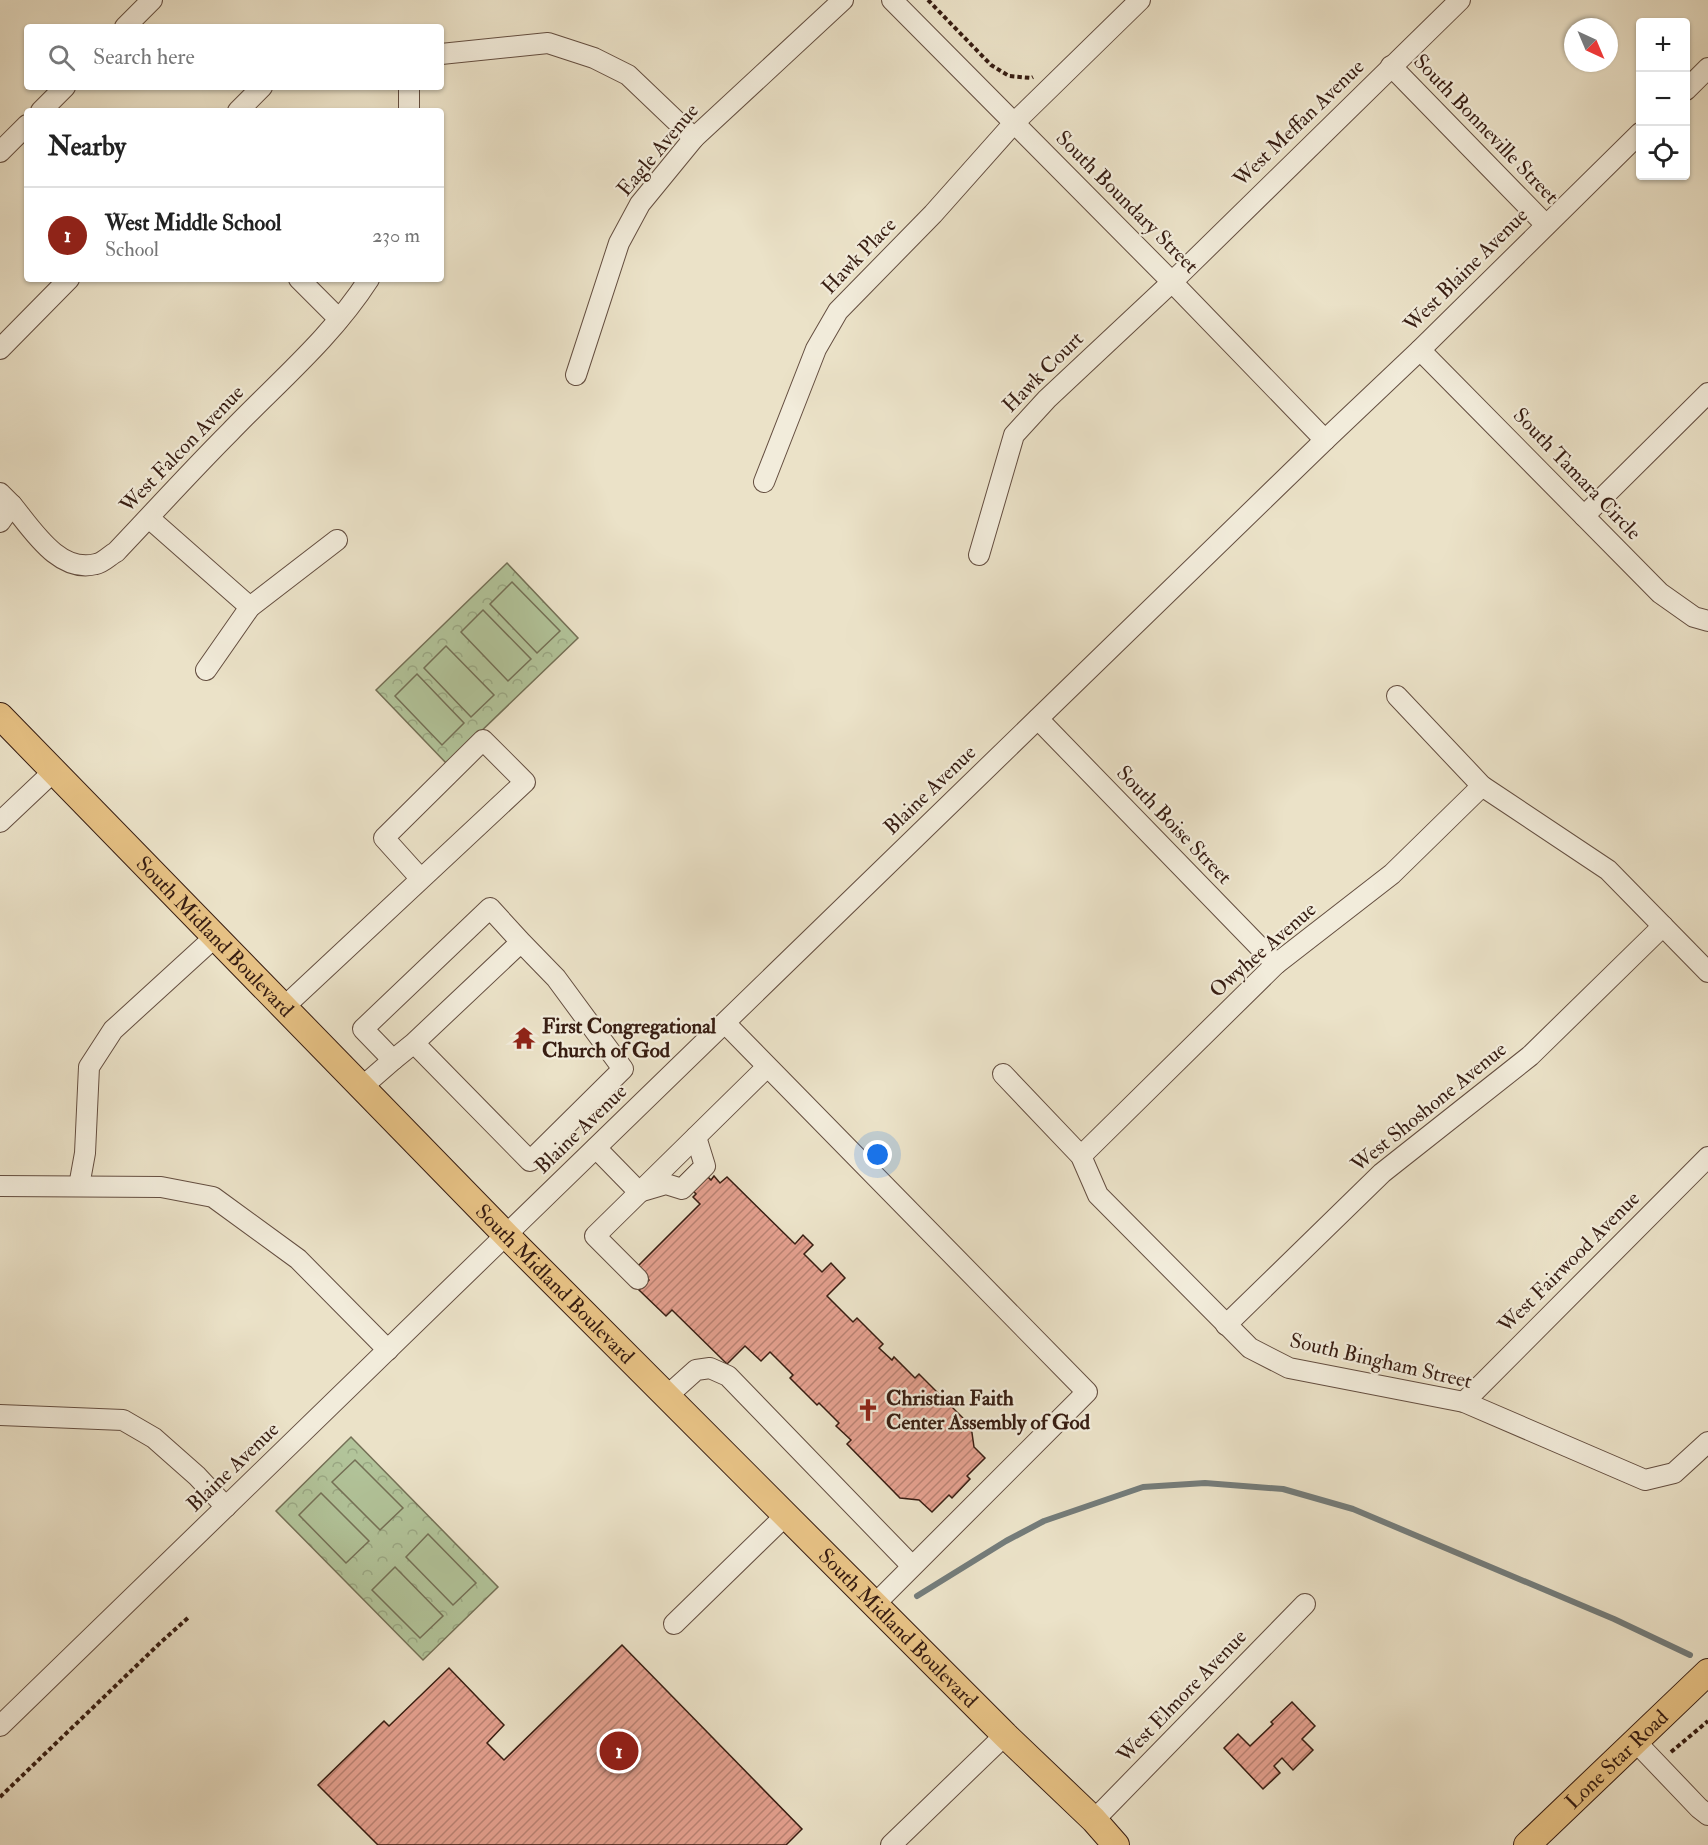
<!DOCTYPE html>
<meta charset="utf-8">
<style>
:root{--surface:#fff;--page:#f2f2f2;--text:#222;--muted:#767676;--line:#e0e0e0;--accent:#8f2418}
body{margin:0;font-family:"IM FELL Double Pica",serif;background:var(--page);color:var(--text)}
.controls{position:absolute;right:18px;top:18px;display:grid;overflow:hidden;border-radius:6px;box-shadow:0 2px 4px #0004}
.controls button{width:54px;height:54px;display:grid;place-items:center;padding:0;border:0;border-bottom:2px solid var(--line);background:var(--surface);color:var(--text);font:30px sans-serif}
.compass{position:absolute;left:1564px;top:18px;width:54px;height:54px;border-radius:50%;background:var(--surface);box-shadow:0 2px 4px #0004;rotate:136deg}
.you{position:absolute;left:878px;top:1155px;width:21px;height:21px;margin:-15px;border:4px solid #fff;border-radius:50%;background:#1a73e8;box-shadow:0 0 0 9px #1a73e833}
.badge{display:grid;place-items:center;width:39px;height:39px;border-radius:50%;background:var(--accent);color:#fff;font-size:20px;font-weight:700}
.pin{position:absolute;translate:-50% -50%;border:3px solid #fff;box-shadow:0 2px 6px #0006}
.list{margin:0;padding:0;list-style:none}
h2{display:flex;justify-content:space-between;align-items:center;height:78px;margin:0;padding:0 24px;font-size:26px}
h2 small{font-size:20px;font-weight:400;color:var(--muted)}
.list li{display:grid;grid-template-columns:39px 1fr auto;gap:18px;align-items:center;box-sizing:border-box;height:96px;padding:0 24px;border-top:2px solid var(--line)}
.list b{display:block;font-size:22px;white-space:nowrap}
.list p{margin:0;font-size:20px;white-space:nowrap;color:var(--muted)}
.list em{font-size:20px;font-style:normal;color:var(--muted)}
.icon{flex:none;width:33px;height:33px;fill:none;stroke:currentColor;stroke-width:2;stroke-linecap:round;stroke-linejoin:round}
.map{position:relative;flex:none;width:1708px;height:1845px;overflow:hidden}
.search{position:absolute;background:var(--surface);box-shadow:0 2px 4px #0004;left:24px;top:24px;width:420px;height:66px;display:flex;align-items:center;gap:15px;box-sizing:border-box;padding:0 21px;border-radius:6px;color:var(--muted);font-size:22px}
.panel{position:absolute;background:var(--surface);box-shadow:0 2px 4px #0004;left:24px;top:108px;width:420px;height:174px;border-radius:6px}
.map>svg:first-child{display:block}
.park{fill:url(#park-crowns);stroke:#747056;stroke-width:1.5}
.pitch{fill:#b2c49a;stroke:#747056;stroke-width:1.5}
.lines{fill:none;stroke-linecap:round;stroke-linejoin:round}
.stream{stroke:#747c7a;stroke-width:6}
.building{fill:url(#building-hatch);stroke:#371d12;stroke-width:1.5}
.minor-casing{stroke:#644e40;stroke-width:22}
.major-casing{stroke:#371d12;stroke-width:28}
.path{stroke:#371d12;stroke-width:4;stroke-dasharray:4.5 3;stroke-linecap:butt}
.minor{stroke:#f2ecdb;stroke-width:20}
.major{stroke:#e6c184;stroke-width:26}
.labels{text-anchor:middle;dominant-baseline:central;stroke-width:4.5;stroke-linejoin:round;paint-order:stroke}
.street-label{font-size:21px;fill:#371d12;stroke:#f2ecdb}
.poi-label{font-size:21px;font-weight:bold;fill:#371d12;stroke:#f2ecdb;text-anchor:start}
</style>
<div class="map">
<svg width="1708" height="1845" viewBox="0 0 1708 1845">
<defs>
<pattern id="park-crowns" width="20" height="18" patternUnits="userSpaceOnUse" patternTransform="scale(1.5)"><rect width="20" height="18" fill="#b2c49a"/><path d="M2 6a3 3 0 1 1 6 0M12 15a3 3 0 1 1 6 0" fill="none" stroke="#9aa884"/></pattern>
<pattern id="building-hatch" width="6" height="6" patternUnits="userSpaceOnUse" patternTransform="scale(1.5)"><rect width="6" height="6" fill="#e5a190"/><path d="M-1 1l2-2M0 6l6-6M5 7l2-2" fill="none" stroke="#ba8374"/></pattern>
</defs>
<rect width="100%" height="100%" fill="#ebe2c8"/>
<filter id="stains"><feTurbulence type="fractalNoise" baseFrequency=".00333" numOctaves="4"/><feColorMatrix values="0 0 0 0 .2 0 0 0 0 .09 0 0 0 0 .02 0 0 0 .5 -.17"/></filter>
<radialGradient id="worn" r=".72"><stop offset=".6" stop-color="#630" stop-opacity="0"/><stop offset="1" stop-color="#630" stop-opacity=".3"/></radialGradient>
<!-- park -->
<g class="park">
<polygon points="507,563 578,638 447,764 376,690"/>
<polygon points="351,1437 498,1587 423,1660 276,1511"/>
</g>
<!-- pitch -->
<g class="pitch">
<polygon points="512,582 560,631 537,653 490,604"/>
<polygon points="483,610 531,659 508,681 461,632"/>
<polygon points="446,646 494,695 471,717 424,668"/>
<polygon points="417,674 464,723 442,745 395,696"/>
<polygon points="355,1460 403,1508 380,1530 332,1482"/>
<polygon points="321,1493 369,1541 346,1563 299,1515"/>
<polygon points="428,1534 476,1583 453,1605 406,1557"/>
<polygon points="395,1567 443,1616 420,1638 372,1590"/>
</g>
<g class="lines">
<!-- stream -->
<polyline class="stream" points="917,1596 1006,1541 1044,1521 1143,1487 1205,1483 1283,1489 1353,1509 1614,1619 1690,1655"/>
</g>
<!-- building -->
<g class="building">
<polygon points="694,1163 711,1180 714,1176 720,1183 727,1177 795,1244 803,1235 813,1245 804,1254 822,1272 831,1263 845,1278 827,1296 853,1322 857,1318 883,1344 879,1348 892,1360 894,1357 915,1378 919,1374 971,1426 974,1447 985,1458 967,1476 970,1479 952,1498 949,1495 932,1512 919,1500 900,1498 847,1444 851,1440 836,1426 839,1423 819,1403 817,1405 790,1378 793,1375 770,1352 761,1361 745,1346 727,1364 672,1310 666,1316 639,1290 649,1280 636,1268 700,1204 693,1197 696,1194 680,1177"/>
<polygon points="622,1645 802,1829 786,1845 378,1845 318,1785 384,1721 389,1726 449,1668 504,1725 487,1743 504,1760"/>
<polygon points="1292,1702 1315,1726 1302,1739 1313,1750 1293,1770 1282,1758 1274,1766 1280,1773 1263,1789 1224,1748 1238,1734 1250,1746 1273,1724 1271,1722"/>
</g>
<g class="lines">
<!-- minor casing -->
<g class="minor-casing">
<g id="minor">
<polyline points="892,0 1172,282 1325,440"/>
<polyline points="125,27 152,0"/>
<polyline points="441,54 548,43 594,58 628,75 694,138"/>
<polyline points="1391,66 1546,225"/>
<polyline points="409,87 409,111"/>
<polyline points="1686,90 1708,68"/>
<polyline points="41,111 65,87"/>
<polyline points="238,111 262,87"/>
<polyline points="0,152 27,125"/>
<polyline points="299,279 339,319"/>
<polyline points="0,349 69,279"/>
<polyline points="1420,350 1660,593 1694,617 1708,621"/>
<polyline points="576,375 619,243 640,204 694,138 843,0"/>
<polyline points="764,482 816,349 838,311 933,214 1014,123 1140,0"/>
<polyline points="0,493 12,505 0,522"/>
<path d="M12,505C32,529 59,574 96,564C103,563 110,555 116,552C154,512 191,471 230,432C278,382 331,338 369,279"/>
<polyline points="1584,516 1708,393"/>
<polyline points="149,518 250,607"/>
<polyline points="979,555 1014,435 1047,399 1172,282 1460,0"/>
<polyline points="206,670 250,607 337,540"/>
<polyline points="1397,696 1482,786 1608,870 1708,972"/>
<polyline points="1038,719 1276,964"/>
<polyline points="0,822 53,772"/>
<polyline points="284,1007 525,782 483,740 384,838 421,879"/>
<polyline points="725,1023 1087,1392 875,1604"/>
<polyline points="414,1043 393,1060 363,1029 490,908 521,942 414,1043 530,1161 623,1069 556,978 521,942"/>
<polyline points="1003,1074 1081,1156 1098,1195 1250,1348 1289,1368 1464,1402 1645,1480 1674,1473 1708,1442"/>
<polyline points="362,1087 393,1060"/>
<polyline points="596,1148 639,1192 666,1184 682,1189 705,1166 696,1137"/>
<polyline points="1081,1156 1276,964 1392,874 1482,786"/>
<polyline points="0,1186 161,1187 213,1197 298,1259 388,1350"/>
<polyline points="79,1186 85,1153 89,1067 113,1030 216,936"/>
<polyline points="638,1279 595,1236 767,1067"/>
<polyline points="1226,1325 1382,1173 1530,1056 1663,926"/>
<polyline points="667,1396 696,1370 710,1368 728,1376 912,1566"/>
<polyline points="1464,1402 1708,1157"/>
<polyline points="0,1415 123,1420 154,1438 197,1476 226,1507"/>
<polyline points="674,1624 786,1515"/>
<polyline points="0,1726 1325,440 1420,350 1640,133"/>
<polyline points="1635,1741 1699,1808 1708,1815"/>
<polyline points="1094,1820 1305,1604"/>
<polyline points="891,1845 1005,1735"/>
</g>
</g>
<!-- major casing -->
<g class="major-casing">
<g id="major">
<path id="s1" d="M0,716L506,1235L1005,1735L1094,1820L1116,1845"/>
<path id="s2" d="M1527,1845L1708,1672"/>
</g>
</g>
<!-- path -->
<g class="path">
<polyline points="928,0 991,65 1009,76 1031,78 1033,77"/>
<polyline points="1671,1752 1708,1721"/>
<polyline points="0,1797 159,1644 190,1616"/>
</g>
<!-- minor -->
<use href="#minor" class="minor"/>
<!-- major -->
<use href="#major" class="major"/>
</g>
<!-- icons -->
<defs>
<g id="temple-bare" transform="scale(1.8)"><path d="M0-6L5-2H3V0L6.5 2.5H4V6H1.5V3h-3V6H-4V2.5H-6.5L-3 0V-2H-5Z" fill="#8f2418" stroke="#f2ecdb" stroke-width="2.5" paint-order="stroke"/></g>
<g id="church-bare" transform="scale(1.8)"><path d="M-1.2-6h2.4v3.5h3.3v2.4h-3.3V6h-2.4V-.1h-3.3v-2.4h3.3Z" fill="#8f2418" stroke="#f2ecdb" stroke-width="2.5" paint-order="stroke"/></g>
</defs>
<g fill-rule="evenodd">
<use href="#temple-bare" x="524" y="1038"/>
<use href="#church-bare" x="868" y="1410"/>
</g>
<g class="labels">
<!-- street labels -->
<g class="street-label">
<text transform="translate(1299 123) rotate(-44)">West Meffan Avenue</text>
<text transform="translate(1486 129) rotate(46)">South Bonneville Street</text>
<text transform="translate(658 150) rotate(-50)">Eagle Avenue</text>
<text transform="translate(1127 202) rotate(45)">South Boundary Street</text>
<text transform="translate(859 256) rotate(-46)">Hawk Place</text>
<text transform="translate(1466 270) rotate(-45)">West Blaine Avenue</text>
<text transform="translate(1043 372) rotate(-45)">Hawk Court</text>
<text transform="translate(182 449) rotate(-46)">West Falcon Avenue</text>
<text transform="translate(1577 474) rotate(46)">South Tamara Circle</text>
<text transform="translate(930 790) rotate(-44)">Blaine Avenue</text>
<text transform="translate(1174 825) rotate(46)">South Boise Street</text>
<text stroke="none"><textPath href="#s1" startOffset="308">South Midland Boulevard</textPath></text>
<text transform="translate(1263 950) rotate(-41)">Owyhee Avenue</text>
<text transform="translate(1429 1107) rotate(-39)">West Shoshone Avenue</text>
<text transform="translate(581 1129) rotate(-44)">Blaine Avenue</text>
<text transform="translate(1569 1262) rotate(-45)">West Fairwood Avenue</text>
<text stroke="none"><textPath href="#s1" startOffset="794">South Midland Boulevard</textPath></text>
<text transform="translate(1381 1361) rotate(13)">South Bingham Street</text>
<text transform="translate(233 1467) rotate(-44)">Blaine Avenue</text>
<text stroke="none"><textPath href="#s1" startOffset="1280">South Midland Boulevard</textPath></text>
<text transform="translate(1182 1696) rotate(-46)">West Elmore Avenue</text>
<text stroke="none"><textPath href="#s2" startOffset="124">Lone Star Road</textPath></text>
</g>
<!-- poi labels -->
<g class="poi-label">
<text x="542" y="1026">First Congregational<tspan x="542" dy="24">Church of God</tspan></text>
<text x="886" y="1398">Christian Faith<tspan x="886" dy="24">Center Assembly of God</tspan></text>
</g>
</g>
<rect width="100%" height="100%" filter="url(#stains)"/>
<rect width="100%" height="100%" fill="url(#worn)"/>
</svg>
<div class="controls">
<button>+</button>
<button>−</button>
<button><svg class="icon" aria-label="locate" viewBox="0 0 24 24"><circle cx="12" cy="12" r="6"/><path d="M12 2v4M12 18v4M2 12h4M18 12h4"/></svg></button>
</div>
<svg class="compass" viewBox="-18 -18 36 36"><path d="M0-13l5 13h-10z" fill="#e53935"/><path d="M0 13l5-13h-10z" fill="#767676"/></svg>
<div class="you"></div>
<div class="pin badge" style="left:619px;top:1751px">1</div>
<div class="search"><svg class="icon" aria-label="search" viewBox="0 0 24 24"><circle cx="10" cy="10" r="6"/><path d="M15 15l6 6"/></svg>Search here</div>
<section class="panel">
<h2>Nearby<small></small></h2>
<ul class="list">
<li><span class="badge">1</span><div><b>West Middle School</b><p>School</p></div><em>230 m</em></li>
</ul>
</section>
</div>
